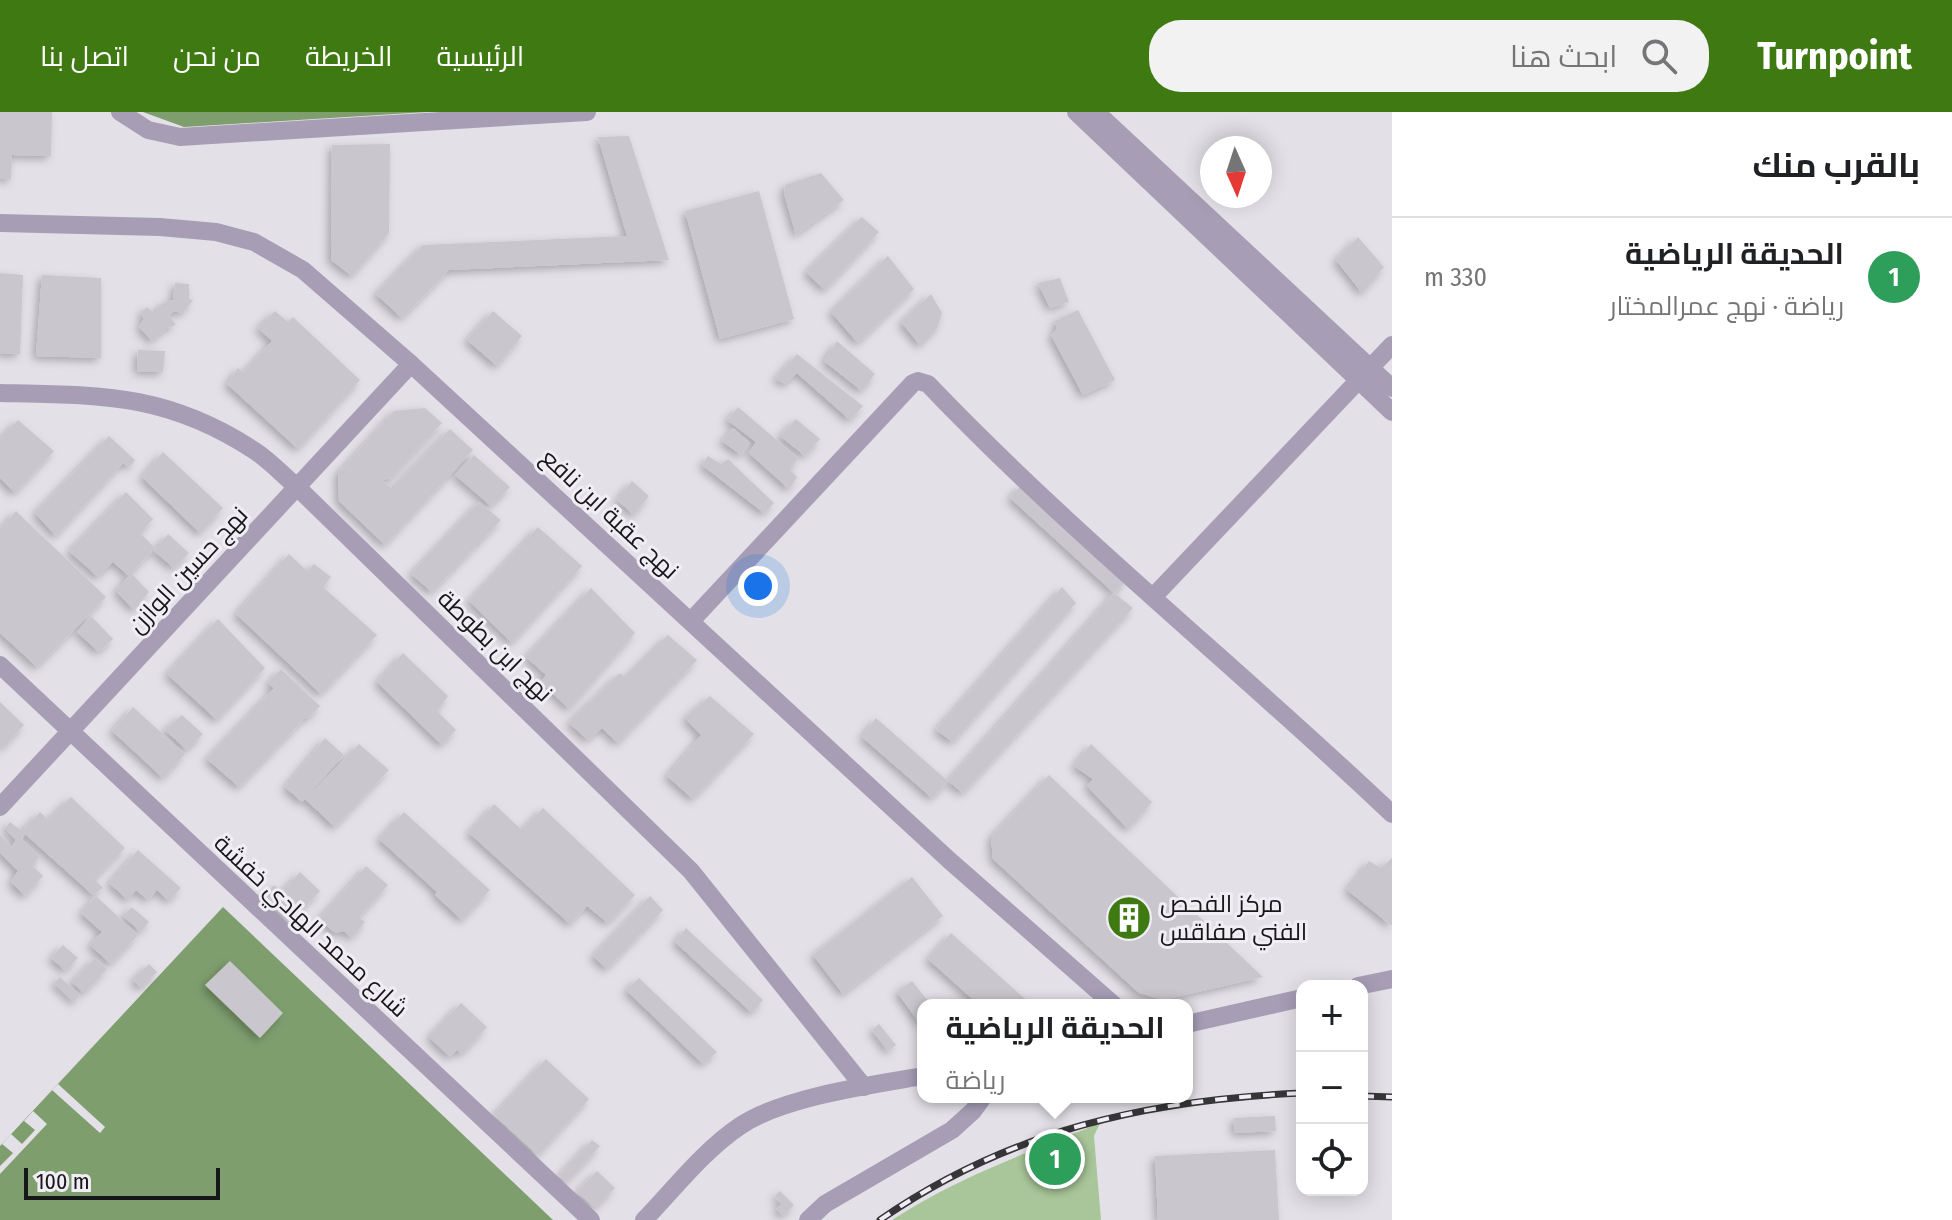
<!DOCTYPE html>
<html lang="ar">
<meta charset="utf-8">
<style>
:root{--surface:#fff;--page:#f2f2f2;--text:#202124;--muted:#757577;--line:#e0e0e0;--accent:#3f7911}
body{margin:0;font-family:"Fira Sans Condensed",Cairo,sans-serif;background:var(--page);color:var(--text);direction:rtl}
.controls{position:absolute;right:24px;bottom:24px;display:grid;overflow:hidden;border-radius:16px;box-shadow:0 4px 20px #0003}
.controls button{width:72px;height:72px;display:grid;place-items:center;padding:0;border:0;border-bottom:2px solid var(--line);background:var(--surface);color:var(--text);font:40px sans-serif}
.compass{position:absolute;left:1200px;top:24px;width:72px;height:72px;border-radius:50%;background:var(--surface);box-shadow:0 4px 20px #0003;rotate:177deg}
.scale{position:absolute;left:24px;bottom:20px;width:196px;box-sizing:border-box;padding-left:8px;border:4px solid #171618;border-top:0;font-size:22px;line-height:28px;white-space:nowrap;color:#171618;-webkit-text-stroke:6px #f0eef4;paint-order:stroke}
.you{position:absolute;left:758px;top:474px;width:28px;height:28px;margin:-20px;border:6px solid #fff;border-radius:50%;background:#1a73e8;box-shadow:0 0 0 12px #1a73e833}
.badge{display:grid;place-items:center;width:52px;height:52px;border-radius:50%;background:var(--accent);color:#fff;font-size:26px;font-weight:700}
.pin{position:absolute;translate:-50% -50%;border:4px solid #fff;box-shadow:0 2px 8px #0006}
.popup{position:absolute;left:917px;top:887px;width:276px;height:104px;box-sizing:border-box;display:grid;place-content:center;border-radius:16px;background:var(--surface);filter:drop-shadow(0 2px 6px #0005);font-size:26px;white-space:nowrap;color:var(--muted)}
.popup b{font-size:30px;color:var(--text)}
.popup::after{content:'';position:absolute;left:50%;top:100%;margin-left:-16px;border:16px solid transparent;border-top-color:var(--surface)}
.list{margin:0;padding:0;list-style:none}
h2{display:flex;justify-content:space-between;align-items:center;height:104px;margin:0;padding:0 32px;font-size:34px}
h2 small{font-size:26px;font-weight:400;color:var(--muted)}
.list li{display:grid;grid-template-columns:52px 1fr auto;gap:24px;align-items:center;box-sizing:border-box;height:120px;padding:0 32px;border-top:2px solid var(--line)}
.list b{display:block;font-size:30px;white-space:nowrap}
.list p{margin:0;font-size:26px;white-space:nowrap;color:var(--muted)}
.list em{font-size:26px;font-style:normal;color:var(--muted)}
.icon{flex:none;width:44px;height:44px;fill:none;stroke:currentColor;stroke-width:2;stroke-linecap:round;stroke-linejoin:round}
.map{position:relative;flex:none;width:1392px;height:1108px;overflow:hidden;direction:ltr}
header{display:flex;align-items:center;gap:48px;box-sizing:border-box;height:112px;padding:0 40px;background:var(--accent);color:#fff}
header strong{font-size:38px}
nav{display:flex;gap:44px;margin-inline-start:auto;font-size:28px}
.search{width:560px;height:72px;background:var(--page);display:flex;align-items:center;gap:20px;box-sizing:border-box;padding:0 28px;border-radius:32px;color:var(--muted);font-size:30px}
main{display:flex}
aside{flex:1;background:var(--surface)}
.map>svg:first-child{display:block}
.green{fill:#a8c699}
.water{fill:#7e9e6e}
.pier{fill:#e3e1e7}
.building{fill:#c9c7cd;filter:url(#shadow)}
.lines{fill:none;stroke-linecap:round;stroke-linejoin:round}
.minor{stroke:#a79eb6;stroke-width:18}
.rail-casing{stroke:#363538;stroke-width:7}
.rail{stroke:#f0eef4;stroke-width:4;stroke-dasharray:12;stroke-linecap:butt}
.labels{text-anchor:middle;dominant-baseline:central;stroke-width:6;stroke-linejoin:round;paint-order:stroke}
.street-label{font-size:24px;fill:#171618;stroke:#f0eef4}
.poi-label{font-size:24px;fill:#171618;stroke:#f0eef4;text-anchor:start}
</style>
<header>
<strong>Turnpoint</strong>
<div class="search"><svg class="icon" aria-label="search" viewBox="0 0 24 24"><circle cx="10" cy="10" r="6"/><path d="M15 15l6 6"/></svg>ابحث هنا</div>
<nav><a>الرئيسية</a><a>الخريطة</a><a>من نحن</a><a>اتصل بنا</a></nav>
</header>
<main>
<aside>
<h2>بالقرب منك<small></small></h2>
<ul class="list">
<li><span class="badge" style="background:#2e9e5b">1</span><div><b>الحديقة الرياضية</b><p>رياضة · نهج عمرالمختار</p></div><em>330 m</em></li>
</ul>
</aside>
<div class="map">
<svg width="1392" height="1108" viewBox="0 0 1392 1108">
<defs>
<filter id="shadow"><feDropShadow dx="-3.5" dy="3.5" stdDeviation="4" flood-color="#0004"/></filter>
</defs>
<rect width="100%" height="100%" fill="#e3e1e7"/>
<!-- green -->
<path class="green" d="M1100,1011L1094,1024L1101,1108H892C956,1066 1029,1040 1100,1011Z"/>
<!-- water -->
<g class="water">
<polygon points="143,0 427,0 184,15"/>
<polygon points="223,795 553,1108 0,1108 0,1034"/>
</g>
<!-- pier -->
<g class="pier">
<polygon points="58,972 105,1015 100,1021 52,978"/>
<polygon points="33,999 47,1012 0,1062 0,1054 13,1041 2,1032 11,1022 22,1032 35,1018 24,1009"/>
</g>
<!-- building -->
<g class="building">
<polygon points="0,0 52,0 51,44 12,43 11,67 0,67"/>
<polygon points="629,24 669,148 449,158 402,206 376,182 423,133 627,124 598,25"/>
<polygon points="390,32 389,121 352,164 331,148 332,33"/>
<polygon points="821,61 844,88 796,123 784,82 785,73"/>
<polygon points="759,79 794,207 720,227 685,99"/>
<polygon points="862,105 879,120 825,178 806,160"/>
<polygon points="1358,125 1384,155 1362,181 1336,148"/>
<polygon points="888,144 914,177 858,231 831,200"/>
<polygon points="0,161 23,163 20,242 0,241"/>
<polygon points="42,163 101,166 101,246 36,244"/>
<polygon points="1060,166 1069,190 1050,196 1038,171"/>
<polygon points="175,171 189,172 189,187 193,188 183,201 174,199 169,203 176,213 167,216 152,229 139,215 144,207 141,200 147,195 155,202 161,192 173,188"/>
<polygon points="931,182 942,201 937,216 920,233 901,210"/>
<polygon points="1078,198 1115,268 1083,283 1051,223 1057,217 1055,209"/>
<polygon points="275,199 288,210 293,205 360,268 298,337 227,272 238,256 244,260 272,229 258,216"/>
<polygon points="493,199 522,224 497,254 467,228"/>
<polygon points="837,229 875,262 862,279 824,249"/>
<polygon points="138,238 165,239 163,260 137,259"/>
<polygon points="797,242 863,294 850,308 797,261 786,272 775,267"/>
<polygon points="738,295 798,346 790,358 797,365 789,377 749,341 756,330 727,308"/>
<polygon points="425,296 442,311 391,366 382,368 393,377 450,317 473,338 385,433 339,389 338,361 394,299"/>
<polygon points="796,307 820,327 805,344 780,324"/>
<polygon points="18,308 54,339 15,381 0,366 0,326"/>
<polygon points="733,316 750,331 741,343 722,329"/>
<polygon points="109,324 135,348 130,355 123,351 56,424 35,401"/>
<polygon points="163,340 223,396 200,421 142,365"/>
<polygon points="474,343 510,375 491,394 455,363"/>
<polygon points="708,344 721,352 728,347 774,391 764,401 702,353"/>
<polygon points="632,369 649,384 634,403 617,388"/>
<polygon points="1021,373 1127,468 1114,481 1010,386"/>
<polygon points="126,380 153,407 140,421 155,436 131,461 149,480 134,498 116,479 129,464 113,450 98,465 69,439"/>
<polygon points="479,390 501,408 432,480 411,462"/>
<polygon points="16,399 106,485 37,555 0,521 0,417"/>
<polygon points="538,415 582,454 512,531 469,489"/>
<polygon points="168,422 189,441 174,456 154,439"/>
<polygon points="289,442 307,459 314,452 331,465 323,475 377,523 321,582 236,502"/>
<polygon points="1062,475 1076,491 953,630 936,618"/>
<polygon points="591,476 635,521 569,597 541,570 546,563 526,545"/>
<polygon points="1114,481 1133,496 963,681 948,669"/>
<polygon points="91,504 113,527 99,540 77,520"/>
<polygon points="218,507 265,556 217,608 167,562"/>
<polygon points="668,523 697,548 618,631 602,616 588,628 569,611 620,561 625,566"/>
<polygon points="403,541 448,584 437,599 456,618 442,633 377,570"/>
<polygon points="281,557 320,594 308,607 299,599 305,606 239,675 207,647 274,576 268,571"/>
<polygon points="710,584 754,622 693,687 667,664 701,623 685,606"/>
<polygon points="0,590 24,613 3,636 0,633"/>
<polygon points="133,595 185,642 163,666 112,619"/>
<polygon points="182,603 203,622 187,638 165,618"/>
<polygon points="876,606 948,669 932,686 862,625"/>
<polygon points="325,626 344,643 302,690 285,675"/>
<polygon points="359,632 389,658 335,715 305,687"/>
<polygon points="1091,632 1152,690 1128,717 1087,674 1093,667 1074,654"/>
<polygon points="1049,663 1263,865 1163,888 1139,881 993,747 991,725"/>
<polygon points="71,685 125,736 94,767 103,776 93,783 25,722 22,727 40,745 32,753 43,764 25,784 11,770 18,759 0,741 0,723 12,735 16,728 5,716 10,710 22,719 40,700 48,708"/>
<polygon points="494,692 522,718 543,696 635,783 608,811 587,794 570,812 469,721"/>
<polygon points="404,700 490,778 462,808 435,783 437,780 379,727"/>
<polygon points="138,738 181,776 169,789 157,778 148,788 136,778 128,788 109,771"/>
<polygon points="1392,746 1392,814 1347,778 1369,749 1381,756"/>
<polygon points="366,754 388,773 359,805 365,810 352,826 344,819 335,821 319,807"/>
<polygon points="300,760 320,779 290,810 263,785 274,773 282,780"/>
<polygon points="912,765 943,804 843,882 813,843"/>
<polygon points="96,784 138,823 111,852 90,833 102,820 81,801"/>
<polygon points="650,784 663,798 607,857 593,844"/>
<polygon points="132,795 149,810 141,820 123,804"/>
<polygon points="686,816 763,888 752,901 675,830"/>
<polygon points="951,821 1032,893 979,893 928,847"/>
<polygon points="63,833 78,846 66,859 51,846"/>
<polygon points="95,846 107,857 84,881 72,870"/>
<polygon points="230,849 283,901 260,926 205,873"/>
<polygon points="149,852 157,860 141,876 133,868"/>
<polygon points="60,865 80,883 74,890 54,871"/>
<polygon points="639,866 717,940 703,952 626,878"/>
<polygon points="912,869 931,893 923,893 923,910 920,912 897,880"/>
<polygon points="461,891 487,915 462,942 457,938 450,945 429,925"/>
<polygon points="879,912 896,933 888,939 872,918"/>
<polygon points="546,947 589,987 538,1043 494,1003"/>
<polygon points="1275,1004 1276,1019 1235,1021 1234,1006"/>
<polygon points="592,1028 600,1034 567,1070 559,1064"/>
<polygon points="1275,1038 1279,1108 1158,1108 1155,1044"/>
<polygon points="597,1059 615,1076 595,1096 577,1080"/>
<polygon points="780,1079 794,1093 783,1104 776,1097 782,1092 775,1084"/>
</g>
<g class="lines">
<!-- minor -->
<g class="minor">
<polyline points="120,0 148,18 180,25 587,0"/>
<polyline points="1076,0 1392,300"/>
<polyline points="1096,0 1392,276"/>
<polyline points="0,111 160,115 216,120 254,130 303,158 411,252 949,748 1114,893"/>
<path d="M0,281C100,283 167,281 255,339C270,349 283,363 297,375L691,759L864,975"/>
<polyline points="1154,484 1392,233"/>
<path d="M691,509L913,271L918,269L928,272C1073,424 1240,557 1392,702"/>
<polyline points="0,553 591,1108"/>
<polyline points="0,695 411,252"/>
<polyline points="1358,874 1392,867"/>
<polyline points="1187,912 1302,886"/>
<path d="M644,1108C674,1077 703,1039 740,1014C783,985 871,973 923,964"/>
<polyline points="808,1108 825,1092 952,1018 973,999 983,985"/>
</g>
<!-- rail casing -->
<g class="rail-casing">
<g id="rail">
<polyline points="1362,984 1392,985"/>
<path d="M880,1108C1010,1018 1147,988 1302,981"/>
</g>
</g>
<!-- rail -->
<use href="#rail" class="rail"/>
</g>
<!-- icons -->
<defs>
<g id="building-disc" transform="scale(2.3)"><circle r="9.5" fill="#3f7911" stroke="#f0eef4"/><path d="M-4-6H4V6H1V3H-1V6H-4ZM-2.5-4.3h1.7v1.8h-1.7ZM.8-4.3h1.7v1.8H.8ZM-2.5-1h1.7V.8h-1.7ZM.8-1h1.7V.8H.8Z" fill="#fff"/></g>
</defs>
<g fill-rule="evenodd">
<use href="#building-disc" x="1129" y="806"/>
</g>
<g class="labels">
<!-- street labels -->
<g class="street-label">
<text transform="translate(610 402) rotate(43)">نهج عقبة ابن نافع</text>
<text transform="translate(188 458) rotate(-47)">نهج حسين الوازن</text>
<text transform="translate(495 534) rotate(44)">نهج ابن بطوطة</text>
<text transform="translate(311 814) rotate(43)">شارع محمد الهادي خفشة</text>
</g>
<!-- poi labels -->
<g class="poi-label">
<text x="1160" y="792">مركز الفحص<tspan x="1160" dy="28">الفني صفاقس</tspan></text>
</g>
</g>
</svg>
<div class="controls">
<button>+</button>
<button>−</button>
<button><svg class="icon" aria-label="locate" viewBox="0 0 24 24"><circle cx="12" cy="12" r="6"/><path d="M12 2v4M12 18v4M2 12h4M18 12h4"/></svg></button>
</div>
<svg class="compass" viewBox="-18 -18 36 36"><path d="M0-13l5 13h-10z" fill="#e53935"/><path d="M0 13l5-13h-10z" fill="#757577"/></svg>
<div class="scale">100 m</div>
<div class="you"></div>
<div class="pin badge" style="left:1055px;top:1047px;background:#2e9e5b">1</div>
<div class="popup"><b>الحديقة الرياضية</b>رياضة</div>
</div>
</main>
